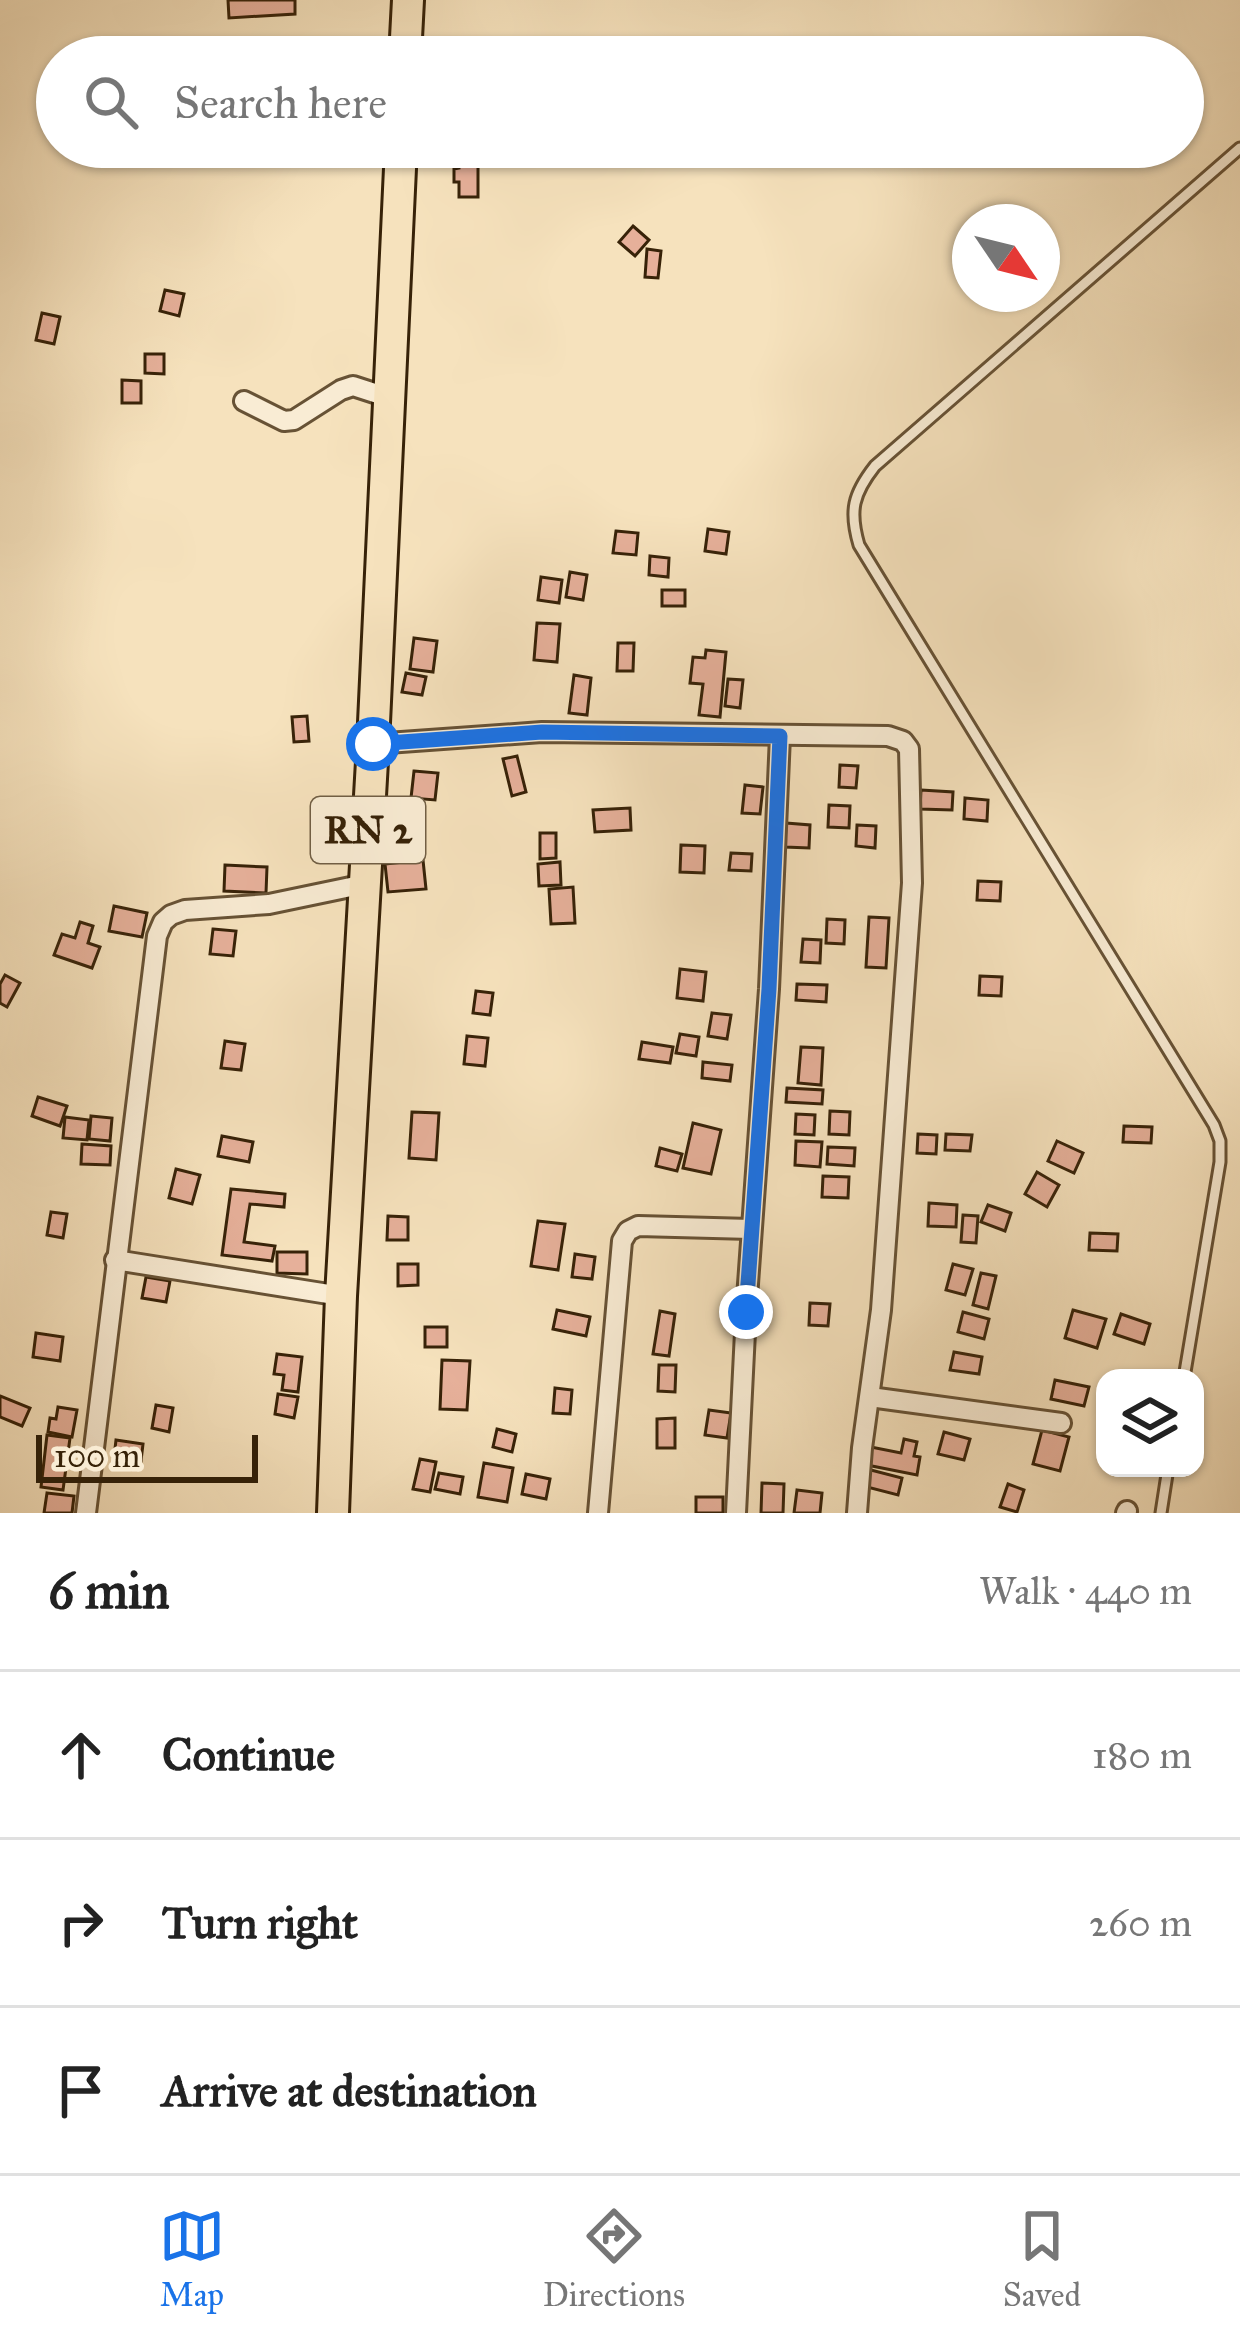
<!DOCTYPE html>
<meta charset="utf-8">
<style>
:root{--surface:#fff;--page:#f6f6f6;--text:#222;--muted:#767676;--line:#e0e0e0;--accent:#1a73e8}
body{margin:0;font-family:"IM FELL Great Primer",serif;background:var(--page);color:var(--text)}
.controls{position:absolute;right:36px;bottom:36px;display:grid;overflow:hidden;border-radius:24px;box-shadow:0 3px 9px #0004}
.controls button{width:108px;height:108px;display:grid;place-items:center;padding:0;border:0;border-bottom:3px solid var(--line);background:var(--surface);color:var(--text);font:60px sans-serif}
.compass{position:absolute;left:952px;top:204px;width:108px;height:108px;border-radius:50%;background:var(--surface);box-shadow:0 3px 9px #0004;rotate:125deg}
.scale{position:absolute;left:36px;bottom:30px;width:222px;box-sizing:border-box;padding-left:12px;border:6px solid #372208;border-top:0;font-size:33px;line-height:42px;white-space:nowrap;color:#372208;-webkit-text-stroke:9px #f9ecd4;paint-order:stroke}
.stop{position:absolute;width:36px;height:36px;margin:-27px;border:9px solid #1a73e8;border-radius:50%;background:#fff}
.stop.end{background:#1a73e8;border-color:#fff;box-shadow:0 3px 12px #0008}
.list{margin:0;padding:0;list-style:none}
h2{display:flex;justify-content:space-between;align-items:center;height:156px;margin:0;padding:0 48px;font-size:51px}
h2 small{font-size:39px;font-weight:400;color:var(--muted)}
.list li{display:grid;grid-template-columns:78px 1fr auto;gap:36px;align-items:center;box-sizing:border-box;height:168px;padding:0 48px;border-top:3px solid var(--line)}
.list b{display:block;font-size:45px;white-space:nowrap}
.list em{font-size:39px;font-style:normal;color:var(--muted)}
.icon{flex:none;width:66px;height:66px;fill:none;stroke:currentColor;stroke-width:2;stroke-linecap:round;stroke-linejoin:round}
.map{position:relative;flex:none;width:1240px;height:1513px;overflow:hidden}
.search{position:absolute;background:var(--surface);box-shadow:0 3px 9px #0004;left:36px;right:36px;top:36px;height:132px;display:flex;align-items:center;gap:30px;box-sizing:border-box;padding:0 42px;border-radius:66px;color:var(--muted);font-size:45px}
.sheet{height:660px;background:var(--surface)}
nav{display:flex;justify-content:space-around;align-items:center;box-sizing:border-box;height:168px;border-top:3px solid var(--line);background:var(--surface);font-size:33px;color:var(--muted)}
nav a{display:grid;justify-items:center;gap:6px}
nav .on{color:var(--accent)}
.map>svg:first-child{display:block}
.building{fill:#e6b09a;stroke:#372208;stroke-width:3}
.lines{fill:none;stroke-linecap:round;stroke-linejoin:round}
.service-casing{stroke:#675235;stroke-width:15}
.minor-casing{stroke:#675235;stroke-width:24}
.trunk-casing{stroke:#372208;stroke-width:36}
.service{stroke:#f9ecd4;stroke-width:9}
.minor{stroke:#f9ecd4;stroke-width:18}
.trunk{stroke:#f6e2bd;stroke-width:30}
.route{stroke:#1a73e8;stroke-width:15}
.labels{text-anchor:middle;dominant-baseline:central;stroke-width:9;stroke-linejoin:round;paint-order:stroke}
.shield{fill:#f9ecd4;stroke:#715f45;stroke-width:3}
.shield-label{font-size:39px;font-weight:bold;fill:#372208}
</style>
<div class="map">
<svg width="1240" height="1513" viewBox="0 0 1240 1513">
<rect width="100%" height="100%" fill="#f6e2bd"/>
<filter id="stains"><feTurbulence type="fractalNoise" baseFrequency=".00167" numOctaves="4"/><feColorMatrix values="0 0 0 0 .2 0 0 0 0 .09 0 0 0 0 .02 0 0 0 .5 -.17"/></filter>
<radialGradient id="worn" r=".72"><stop offset=".6" stop-color="#630" stop-opacity="0"/><stop offset="1" stop-color="#630" stop-opacity=".3"/></radialGradient>
<!-- building -->
<g class="building">
<polygon points="228,0 295,0 295,14 229,18"/>
<polygon points="459,156 478,156 478,197 459,197 459,182 454,182 454,169 459,168"/>
<polygon points="633,226 649,240 635,256 619,242"/>
<polygon points="647,249 661,251 658,278 645,277"/>
<polygon points="165,290 184,294 179,316 160,311"/>
<polygon points="42,313 60,317 54,344 36,340"/>
<polygon points="145,354 164,354 164,374 145,373"/>
<polygon points="122,380 141,381 141,403 122,403"/>
<polygon points="708,529 729,532 726,554 705,551"/>
<polygon points="616,531 638,533 636,555 613,553"/>
<polygon points="650,556 669,558 668,577 649,575"/>
<polygon points="570,572 587,575 583,600 566,597"/>
<polygon points="541,577 562,580 559,603 538,600"/>
<rect x="662" y="590" width="23" height="16"/>
<polygon points="537,623 560,624 557,662 534,660"/>
<polygon points="414,638 437,641 433,672 410,669"/>
<polygon points="618,643 634,643 633,671 617,671"/>
<polygon points="706,650 726,652 720,717 699,715 703,684 690,683 693,657 705,658"/>
<polygon points="406,673 426,677 422,695 402,692"/>
<polygon points="574,675 591,678 587,715 569,713"/>
<polygon points="728,679 743,680 740,708 725,706"/>
<polygon points="307,716 309,741 294,742 292,717"/>
<polygon points="517,756 526,792 512,796 503,759"/>
<polygon points="840,765 858,766 856,788 839,787"/>
<polygon points="414,771 438,773 435,800 411,798"/>
<polygon points="745,785 763,787 760,814 742,813"/>
<polygon points="921,790 953,792 952,810 920,809"/>
<polygon points="965,798 988,800 987,821 964,819"/>
<polygon points="829,805 850,806 849,828 828,827"/>
<polygon points="630,808 631,830 595,832 593,810"/>
<polygon points="786,823 810,825 809,848 785,847"/>
<polygon points="857,825 876,826 875,848 856,846"/>
<polygon points="540,833 556,833 556,858 540,859"/>
<polygon points="681,845 705,846 704,873 680,872"/>
<polygon points="731,853 752,854 751,871 729,870"/>
<polygon points="423,860 426,889 388,892 385,864"/>
<polygon points="560,862 561,885 539,886 538,864"/>
<polygon points="225,865 267,867 266,893 224,891"/>
<polygon points="978,881 1001,882 1000,901 977,900"/>
<polygon points="573,887 575,923 551,924 549,889"/>
<polygon points="114,906 147,913 142,937 109,931"/>
<polygon points="869,917 889,918 886,968 866,967"/>
<polygon points="827,919 845,920 844,944 826,943"/>
<polygon points="80,922 93,926 88,943 100,947 92,968 54,955 62,934 75,938"/>
<polygon points="213,929 236,931 233,956 210,954"/>
<polygon points="803,939 821,940 820,963 801,962"/>
<polygon points="680,969 706,972 703,1001 677,998"/>
<polygon points="5,975 20,983 7,1007 0,1003 0,984"/>
<polygon points="980,976 1002,977 1001,996 979,995"/>
<polygon points="797,984 827,985 826,1002 796,1000"/>
<polygon points="476,991 493,993 490,1015 473,1013"/>
<polygon points="712,1013 731,1015 727,1039 708,1036"/>
<polygon points="680,1034 699,1037 696,1056 676,1053"/>
<polygon points="467,1036 488,1038 485,1066 464,1064"/>
<polygon points="225,1041 245,1044 241,1070 221,1068"/>
<polygon points="642,1042 673,1047 670,1063 639,1059"/>
<polygon points="801,1047 823,1048 821,1085 798,1083"/>
<polygon points="703,1062 732,1065 730,1081 702,1078"/>
<polygon points="787,1088 823,1090 822,1104 786,1102"/>
<polygon points="38,1097 67,1106 60,1126 32,1116"/>
<polygon points="830,1111 850,1112 849,1135 829,1134"/>
<polygon points="412,1112 439,1113 436,1160 409,1158"/>
<polygon points="796,1114 815,1115 814,1135 795,1134"/>
<polygon points="91,1116 112,1118 110,1141 89,1139"/>
<polygon points="65,1117 89,1120 87,1140 63,1138"/>
<polygon points="693,1123 721,1130 711,1174 683,1168"/>
<polygon points="1124,1126 1152,1127 1151,1143 1123,1142"/>
<polygon points="918,1134 937,1135 936,1154 917,1153"/>
<polygon points="946,1134 972,1135 970,1151 945,1150"/>
<polygon points="222,1136 253,1142 249,1162 218,1156"/>
<polygon points="796,1141 822,1142 820,1167 795,1165"/>
<polygon points="1057,1141 1083,1153 1074,1173 1048,1161"/>
<polygon points="82,1144 111,1146 110,1165 81,1164"/>
<polygon points="828,1147 855,1148 854,1166 827,1164"/>
<polygon points="660,1148 682,1154 677,1171 656,1166"/>
<polygon points="176,1169 200,1175 192,1204 169,1198"/>
<polygon points="1037,1172 1059,1185 1047,1207 1025,1194"/>
<polygon points="823,1176 849,1177 848,1198 822,1197"/>
<polygon points="231,1189 285,1194 284,1207 250,1204 244,1242 275,1246 272,1261 222,1255"/>
<polygon points="929,1203 957,1205 956,1227 928,1226"/>
<polygon points="988,1205 1011,1213 1005,1231 981,1222"/>
<polygon points="51,1212 67,1214 63,1238 47,1235"/>
<polygon points="963,1215 978,1216 976,1243 961,1242"/>
<polygon points="388,1216 408,1217 408,1240 387,1240"/>
<polygon points="538,1221 565,1224 558,1270 531,1266"/>
<polygon points="1090,1233 1118,1234 1117,1251 1089,1250"/>
<polygon points="277,1252 307,1252 307,1274 277,1273"/>
<polygon points="575,1254 595,1257 592,1279 572,1277"/>
<polygon points="398,1264 418,1264 418,1285 398,1286"/>
<polygon points="953,1264 973,1269 965,1295 946,1290"/>
<polygon points="981,1273 996,1276 988,1309 973,1305"/>
<polygon points="146,1277 170,1281 166,1302 142,1298"/>
<polygon points="810,1303 830,1304 828,1326 809,1325"/>
<polygon points="557,1310 590,1317 586,1336 553,1329"/>
<polygon points="1073,1310 1106,1319 1097,1348 1065,1338"/>
<polygon points="660,1311 675,1314 669,1356 653,1354"/>
<polygon points="963,1312 989,1319 984,1339 958,1332"/>
<polygon points="1121,1314 1150,1324 1144,1344 1114,1334"/>
<rect x="425" y="1327" width="22" height="20"/>
<polygon points="36,1333 63,1337 60,1361 33,1357"/>
<polygon points="954,1352 982,1357 979,1374 950,1370"/>
<polygon points="277,1354 302,1357 298,1392 282,1390 284,1375 274,1374"/>
<polygon points="442,1360 470,1361 467,1410 440,1409"/>
<polygon points="659,1365 676,1365 675,1392 658,1391"/>
<polygon points="1055,1380 1089,1387 1084,1406 1051,1399"/>
<polygon points="555,1388 572,1390 570,1414 553,1413"/>
<polygon points="278,1394 298,1397 294,1418 275,1414"/>
<polygon points="0,1396 30,1408 22,1426 0,1417"/>
<polygon points="156,1405 173,1408 169,1432 152,1428"/>
<polygon points="58,1407 77,1410 72,1437 48,1432 50,1418 56,1419"/>
<polygon points="709,1410 731,1413 727,1438 705,1435"/>
<polygon points="675,1418 675,1448 657,1448 657,1419"/>
<polygon points="497,1429 516,1434 512,1452 493,1447"/>
<polygon points="1042,1430 1069,1437 1060,1471 1033,1464"/>
<polygon points="944,1432 970,1439 964,1460 938,1454"/>
<polygon points="47,1435 70,1438 63,1490 41,1487"/>
<polygon points="904,1439 917,1442 914,1456 920,1457 917,1475 867,1465 871,1447 901,1453"/>
<polygon points="116,1440 143,1444 141,1461 114,1457"/>
<polygon points="420,1459 436,1462 430,1492 413,1489"/>
<polygon points="484,1463 513,1468 507,1502 478,1497"/>
<polygon points="867,1469 902,1478 898,1495 863,1486"/>
<polygon points="439,1473 463,1477 460,1494 435,1489"/>
<polygon points="526,1474 550,1479 546,1499 522,1494"/>
<polygon points="762,1483 784,1484 783,1513 761,1513"/>
<polygon points="1008,1484 1024,1490 1017,1512 1000,1507"/>
<polygon points="797,1490 822,1493 820,1513 794,1513"/>
<polygon points="47,1493 74,1496 72,1513 44,1513"/>
<rect x="696" y="1497" width="27" height="16"/>
</g>
<g class="lines">
<!-- service casing -->
<g class="service-casing">
<g id="service">
<path d="M1184,1378L1220,1162V1141L1214,1125L859,545C849,511 853,494 875,466L1240,148"/>
<polyline points="1161,1513 1168,1468"/>
</g>
</g>
<!-- minor casing -->
<g class="minor-casing">
<g id="minor">
<polyline points="244,401 284,421 294,420 341,390 353,386 390,398"/>
<polyline points="373,744 542,732 888,736 903,741 909,749 912,883 881,1310 862,1448 857,1513"/>
<polyline points="115,1260 341,1296"/>
<polyline points="870,1397 1061,1423"/>
<polyline points="86,1513 157,936 163,922 171,915 185,910 269,904 365,884"/>
<polyline points="598,1513 622,1241 628,1231 638,1226 751,1229"/>
<polyline points="736,1513 746,1312 769,989 780,736"/>
<polyline points="1126,1513 1127,1511"/>
</g>
</g>
<!-- trunk casing -->
<g class="trunk-casing">
<g id="trunk">
<polyline points="405,57 408,0"/>
<polyline points="333,1513 341,1296 373,744 401,147"/>
</g>
</g>
<!-- service -->
<use href="#service" class="service"/>
<!-- minor -->
<use href="#minor" class="minor"/>
<!-- trunk -->
<use href="#trunk" class="trunk"/>
</g>
<g class="lines">
<!-- route -->
<polyline class="route" points="373,744 542,732 780,736 769,989 746,1312"/>
</g>
<g class="labels">
<!-- shield labels -->
<rect class="shield" x="311" y="797" width="114" height="66" rx="9"/>
<g class="shield-label">
<text x="368" y="830">RN 2</text>
</g>
</g>
<rect width="100%" height="100%" filter="url(#stains)"/>
<rect width="100%" height="100%" fill="url(#worn)"/>
</svg>
<div class="controls">
<button><svg class="icon" aria-label="layers" viewBox="0 0 24 24"><path d="M12 4l9 5-9 5-9-5zM3 14l9 5 9-5"/></svg></button>
</div>
<svg class="compass" viewBox="-18 -18 36 36"><path d="M0-13l5 13h-10z" fill="#e53935"/><path d="M0 13l5-13h-10z" fill="#767676"/></svg>
<div class="scale">100 m</div>
<div class="stop" style="left:373px;top:744px"></div>
<div class="stop end" style="left:746px;top:1312px"></div>
<div class="search"><svg class="icon" aria-label="search" viewBox="0 0 24 24"><circle cx="10" cy="10" r="6"/><path d="M15 15l6 6"/></svg>Search here</div>
</div>
<section class="sheet">
<h2>6 min<small>Walk · 440 m</small></h2>
<ul class="list">
<li><svg class="icon" aria-label="ahead" viewBox="0 0 24 24"><path d="M12 20V5M6 11l6-6 6 6"/></svg><div><b>Continue</b></div><em>180 m</em></li>
<li><svg class="icon" aria-label="right" viewBox="0 0 24 24"><path d="M7 20v-9h11M14 6l5 5-5 5"/></svg><div><b>Turn right</b></div><em>260 m</em></li>
<li><svg class="icon" aria-label="arrive" viewBox="0 0 24 24"><path d="M6 21V4h12l-3 4 3 4H6"/></svg><div><b>Arrive at destination</b></div></li>
</ul>
</section>
<nav>
<a class="on"><svg class="icon" aria-label="map" viewBox="0 0 24 24"><path d="M3 6l6-2 6 2 6-2v14l-6 2-6-2-6 2zM9 4v14M15 6v14"/></svg>Map</a>
<a><svg class="icon" aria-label="directions" viewBox="0 0 24 24"><path d="M12 3l9 9-9 9-9-9zM9 14v-3h6M13 9l2 2-2 2"/></svg>Directions</a>
<a><svg class="icon" aria-label="saved" viewBox="0 0 24 24"><path d="M7 4h10v16l-5-4-5 4z"/></svg>Saved</a>
</nav>
